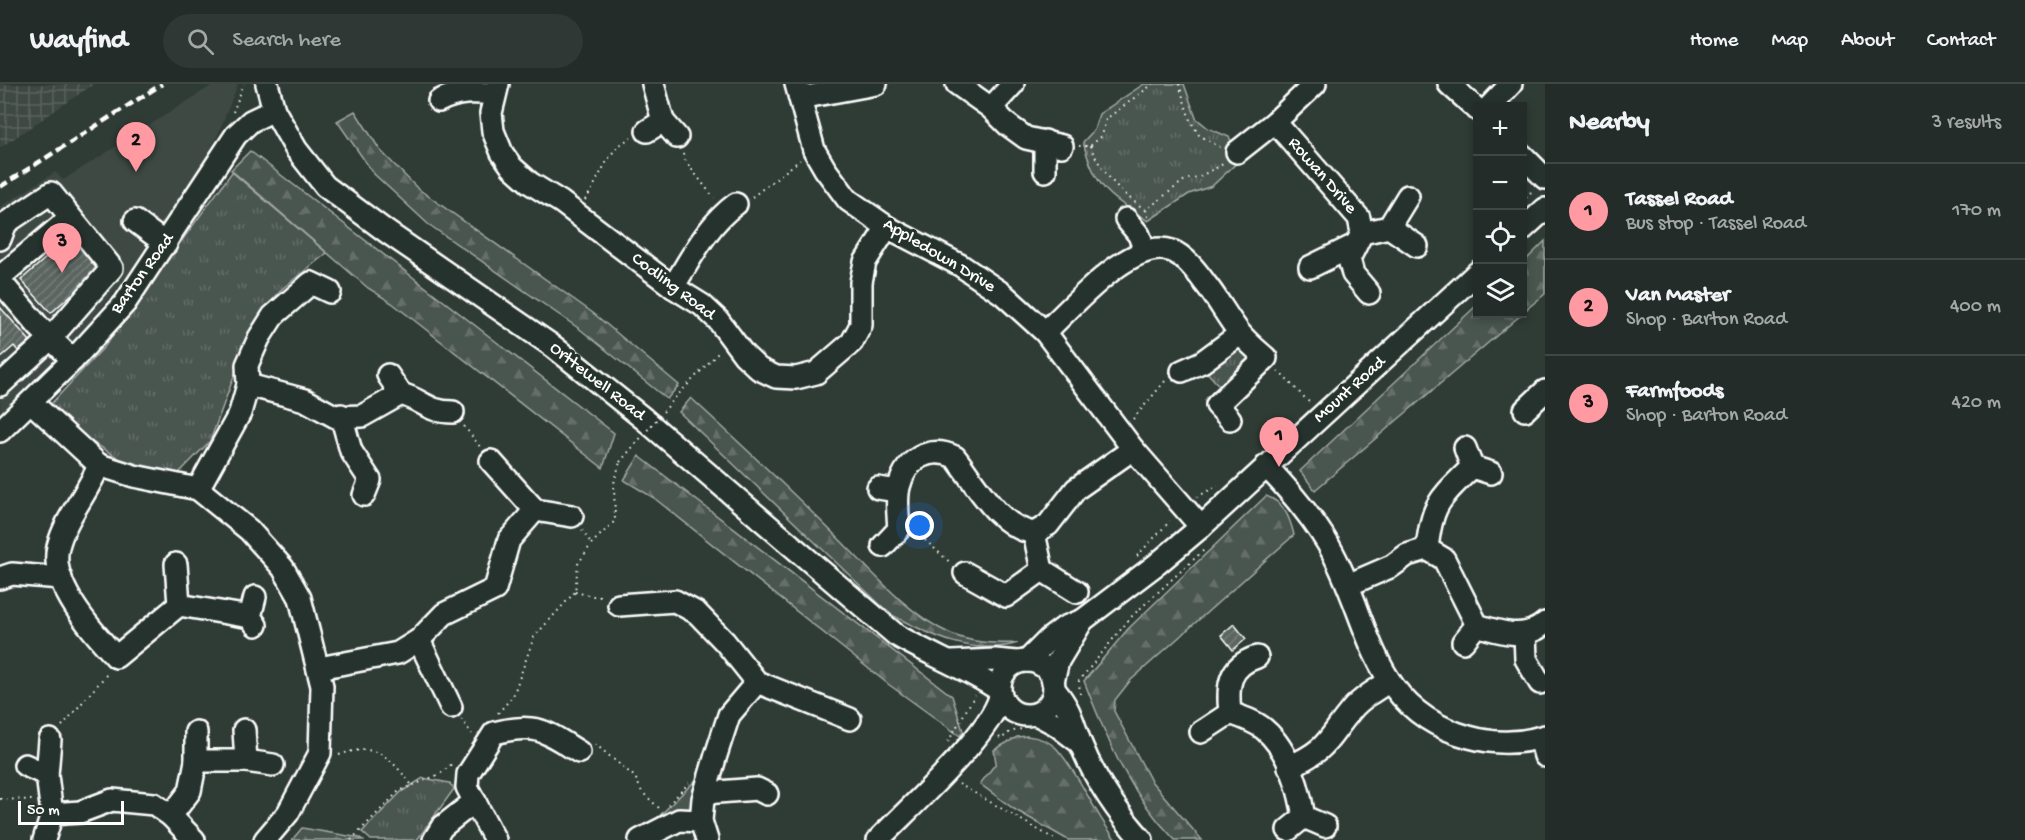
<!DOCTYPE html>
<meta charset="utf-8">
<style>
:root{--surface:#232c28;--page:#2f3834;--text:#f1f3f6;--muted:#a3a7a8;--line:#404845;--accent:#ff9aa2}
body{margin:0;font-family:"Gochi Hand",sans-serif;background:var(--page);color:var(--text)}
.controls{position:absolute;right:18px;top:18px;display:grid;overflow:hidden;border-radius:0px;box-shadow:0 3px 9px #0003}
.controls button{width:54px;height:54px;display:grid;place-items:center;padding:0;border:0;border-bottom:2px solid var(--line);background:var(--surface);color:var(--text);font:30px sans-serif}
.scale{position:absolute;left:18px;bottom:15px;width:106px;box-sizing:border-box;padding-left:6px;border:3px solid #fff;border-top:0;font-size:16px;line-height:21px;white-space:nowrap;color:#fff;-webkit-text-stroke:4px #26332d;paint-order:stroke}
.you{position:absolute;left:920px;top:442px;width:21px;height:21px;margin:-15px;border:4px solid #fff;border-radius:50%;background:#1a73e8;box-shadow:0 0 0 9px #1a73e833}
.badge{display:grid;place-items:center;width:39px;height:39px;border-radius:50%;background:var(--accent);color:#111;font-size:20px;font-weight:700}
.pin{position:absolute;translate:-50% -50px;filter:drop-shadow(0 2px 3px #0008)}
.pin::after{content:'';position:absolute;top:32px;width:21px;height:18px;background:inherit;clip-path:polygon(0 0,100% 0,50% 100%)}
.list{margin:0;padding:0;list-style:none}
h2{display:flex;justify-content:space-between;align-items:center;height:78px;margin:0;padding:0 24px;font-size:26px}
h2 small{font-size:20px;font-weight:400;color:var(--muted)}
.list li{display:grid;grid-template-columns:39px 1fr auto;gap:18px;align-items:center;box-sizing:border-box;height:96px;padding:0 24px;border-top:2px solid var(--line)}
.list b{display:block;font-size:22px;white-space:nowrap}
.list p{margin:0;font-size:20px;white-space:nowrap;color:var(--muted)}
.list em{font-size:20px;font-style:normal;color:var(--muted)}
.icon{flex:none;width:33px;height:33px;fill:none;stroke:currentColor;stroke-width:2;stroke-linecap:round;stroke-linejoin:round}
.map{position:relative;flex:none;width:1545px;height:756px;overflow:hidden}
header{display:flex;align-items:center;gap:36px;box-sizing:border-box;height:84px;padding:0 30px;background:var(--surface);border-bottom:2px solid var(--line)}
header strong{font-size:28px}
nav{display:flex;gap:33px;margin-inline-start:auto;font-size:21px}
.search{width:420px;height:54px;background:var(--page);display:flex;align-items:center;gap:15px;box-sizing:border-box;padding:0 21px;border-radius:33px;color:var(--muted);font-size:22px}
main{display:flex}
aside{flex:1;background:var(--surface)}
.map>svg:first-child{display:block}
.built{fill:#3c4842}
.industrial{fill:url(#industrial-grid)}
.grass{fill:url(#grass-tufts);stroke:#a4aaa7;stroke-width:1.5}
.forest{fill:url(#forest-firs);stroke:#a4aaa7;stroke-width:1.5}
.building{fill:url(#building-hatch);stroke:#fff;stroke-width:1.5}
.lines{fill:none;stroke-linecap:round;stroke-linejoin:round}
.minor-casing{stroke:#fff;stroke-width:26}
.path{stroke:#fff;stroke-width:2;stroke-dasharray:1.5 4.5;stroke-linecap:butt}
.minor{stroke:#26332d;stroke-width:21}
.rail{stroke:#fff;stroke-width:4.5;stroke-dasharray:9 4.5;stroke-linecap:butt}
.path-bridge{stroke:#fff;stroke-width:2;stroke-dasharray:1.5 4.5;stroke-linecap:butt}
.labels{text-anchor:middle;dominant-baseline:central;stroke-width:6;stroke-linejoin:round;paint-order:stroke}
.street-label{font-size:18px;fill:#fff;stroke:#26332d}
</style>
<header>
<strong>Wayfind</strong>
<div class="search"><svg class="icon" aria-label="search" viewBox="0 0 24 24"><circle cx="10" cy="10" r="6"/><path d="M15 15l6 6"/></svg>Search here</div>
<nav><a>Home</a><a>Map</a><a>About</a><a>Contact</a></nav>
</header>
<main>
<div class="map">
<svg width="1545" height="756" viewBox="0 0 1545 756">
<defs>
<pattern id="industrial-grid" width="8" height="8" patternUnits="userSpaceOnUse" patternTransform="scale(1.5)"><rect width="8" height="8" fill="#3c4842"/><path d="M0 4h8M4 0v8" fill="none" stroke="#59635e"/></pattern>
<pattern id="grass-tufts" width="24" height="20" patternUnits="userSpaceOnUse" patternTransform="scale(1.5)"><rect width="24" height="20" fill="#4a544f"/><path d="M3 7l-1-3M5 7V3M7 7l1-3M15 17l-1-3M17 17v-4M19 17l1-3" fill="none" stroke="#656e69"/></pattern>
<pattern id="forest-firs" width="22" height="20" patternUnits="userSpaceOnUse" patternTransform="scale(1.5)"><rect width="22" height="20" fill="#4a544f"/><path d="M5 1l3.5 6h-7zM16 11l3.5 6h-7z" fill="#656e69"/></pattern>
<pattern id="building-hatch" width="6" height="6" patternUnits="userSpaceOnUse" patternTransform="scale(1.5)"><rect width="6" height="6" fill="#5b6661"/><path d="M-1 1l2-2M0 6l6-6M5 7l2-2" fill="none" stroke="#747d79"/></pattern>
</defs>
<rect width="100%" height="100%" fill="#2f3b35"/>
<filter id="ink" filterUnits="userSpaceOnUse"><feTurbulence type="fractalNoise" baseFrequency=".0167" numOctaves="2"/><feDisplacementMap in="SourceGraphic" scale="12" xChannelSelector="R" yChannelSelector="G"/><feConvolveMatrix kernelMatrix="1 2 1 2 8 2 1 2 1" color-interpolation-filters="sRGB"/></filter>
<g filter="url(#ink)">
<!-- built -->
<polygon class="built" points="214,0 238,0 217,53 179,121 136,182 52,283 0,331 0,123 55,88 63,96"/>
<!-- industrial -->
<polygon class="industrial" points="0,0 94,0 0,64"/>
<!-- grass -->
<g class="grass">
<path d="M1144,0H1184L1196,34L1208,44L1229,53L1242,74L1212,102L1189,110L1148,137C1108,111 1096,105 1083,58L1094,46L1099,30Z"/>
<polygon points="232,88 327,169 283,204 263,227 240,276 210,357 179,389 135,384 79,350 50,321 105,262"/>
<polygon points="1240,253 1261,277 1224,307 1204,285"/>
<polygon points="703,689 699,737 636,755"/>
<polygon points="423,694 449,699 454,705 417,756 371,756 362,748 401,708"/>
</g>
<!-- forest -->
<g class="forest">
<polygon points="355,27 380,66 417,104 593,229 679,301 667,315 581,246 428,140 374,90 337,37"/>
<polygon points="250,67 614,349 603,384 392,219 368,204 231,86"/>
<polygon points="1545,157 1545,210 1522,229 1523,179"/>
<polygon points="1477,221 1478,230 1522,230 1315,406 1300,387"/>
<path d="M691,314C740,359 789,405 836,452C870,485 906,530 951,550C973,559 994,560 1018,559C972,573 930,551 890,530L679,328Z"/>
<polygon points="639,372 952,612 963,647 960,652 888,600 654,414 624,396"/>
<path d="M1266,412C1284,418 1290,434 1294,451L1130,597L1115,616L1114,627L1151,697L1202,756H1175C1127,706 1109,660 1084,597L1128,545Z"/>
<path d="M1027,652C1037,653 1050,657 1057,665C1081,692 1093,728 1116,756H1068L1014,725L980,700L996,679L994,666L1017,653Z"/>
<polygon points="302,744 360,754 363,756 292,756"/>
</g>
<!-- building -->
<g class="building">
<polygon points="74,149 104,182 83,201 86,204 75,214 72,210 51,229 21,196"/>
<polygon points="0,223 30,257 18,267 14,262 0,274"/>
<polygon points="1234,540 1246,555 1233,566 1221,551"/>
</g>
<g class="lines">
<!-- minor casing -->
<g class="minor-casing">
<g id="minor">
<path d="M267,0L274,26L296,65L325,102L387,148L554,263L644,335L896,551C930,571 966,584 999,606"/>
<polyline points="498,0 491,29 493,47 502,69 512,83 530,99 561,118 673,203 702,221 718,236 744,271 759,285 776,293 796,294 816,289 852,258 861,241 861,198 865,178 887,143"/>
<polyline points="653,0 663,37"/>
<polyline points="796,0 814,66 825,85 848,116 887,143 960,181 1003,210 1045,248 1133,365 1201,443"/>
<polyline points="957,0 991,24 1008,41 1026,54 1062,62"/>
<polyline points="1449,0 1478,26"/>
<polyline points="800,14 876,0"/>
<path d="M439,17C458,7 474,8 494,10"/>
<polyline points="1490,22 1511,0"/>
<polyline points="991,24 1013,0"/>
<polyline points="1275,38 1359,134 1362,149 1349,175 1353,190 1369,209"/>
<polyline points="647,47 663,37 677,53"/>
<polyline points="1237,68 1275,38 1315,0"/>
<polyline points="1522,71 1545,94"/>
<polyline points="1045,87 1045,57"/>
<polyline points="1126,135 1139,151 1145,167"/>
<polyline points="135,137 166,160"/>
<polyline points="1389,143 1408,112"/>
<polyline points="1522,146 1545,125"/>
<polyline points="1362,149 1389,143 1417,162"/>
<polyline points="0,155 6,139 51,109 112,184 50,255 0,301"/>
<polyline points="1310,183 1355,161"/>
<polyline points="0,193 70,134"/>
<polyline points="0,197 39,243 73,276"/>
<path d="M673,203C691,174 708,140 736,120"/>
<path d="M1045,248C1073,223 1132,152 1172,167C1185,172 1197,188 1205,199C1218,215 1227,233 1239,248C1247,258 1257,266 1266,274L1217,321L1230,335"/>
<polyline points="1182,287 1202,278 1240,250"/>
<polyline points="388,291 401,310"/>
<path d="M248,301L305,316L336,333L362,332L401,310C423,316 427,328 453,328"/>
<polyline points="31,318 99,381 134,392 198,405 249,446 283,484 300,514 322,602 320,669 288,729 265,756"/>
<polyline points="1525,326 1545,307"/>
<polyline points="341,331 351,367 370,396 364,411"/>
<polyline points="0,347 73,276 125,219 236,51 251,37 274,26"/>
<polyline points="1465,364 1472,383 1491,389"/>
<polyline points="491,377 535,426 572,432"/>
<path d="M99,381C88,409 65,434 58,463C49,500 93,548 116,573L179,521L250,533"/>
<path d="M1266,382C1289,406 1311,431 1328,460C1372,536 1368,625 1469,653C1494,660 1520,660 1545,652"/>
<polyline points="878,404 898,407"/>
<polyline points="198,405 240,329 248,301 247,281 259,254 273,232 311,199 330,208"/>
<path d="M883,462L899,445C898,432 896,415 899,403C906,375 929,361 955,373C976,400 998,443 1034,449"/>
<path d="M1427,465C1432,418 1440,415 1472,383"/>
<polyline points="176,480 179,521"/>
<polyline points="1042,486 1034,449 1048,441 1076,405 1133,365"/>
<polyline points="965,489 1006,512 1042,486 1077,508"/>
<polyline points="0,494 12,490 61,494"/>
<path d="M1348,501L1392,482L1407,471L1427,465L1444,475L1477,541C1498,548 1526,557 1545,539"/>
<polyline points="255,513 250,533 256,541"/>
<polyline points="619,521 675,517 697,529 725,558 757,598 850,635"/>
<polyline points="1525,549 1526,575 1540,599"/>
<polyline points="419,556 451,623"/>
<polyline points="1463,558 1477,541"/>
<circle cx="1027" cy="604" r="27"/>
<polyline points="1027,577 1049,555 1065,543 1083,536 1157,480 1201,443 1478,188"/>
<polyline points="952,578 995,576 1017,578"/>
<polyline points="319,584 398,569 419,556 444,530 495,505 509,456 535,426"/>
<polyline points="1053,598 1058,577 1082,537"/>
<path d="M1054,605C1070,624 1072,636 1080,658C1094,694 1117,728 1142,756"/>
<path d="M1230,629C1242,633 1254,637 1264,645C1289,666 1299,703 1304,733"/>
<polyline points="1036,630 1055,640 1080,659"/>
<polyline points="244,646 246,677"/>
<polyline points="196,648 196,677"/>
<path d="M1201,648L1230,629C1227,603 1228,582 1257,573"/>
<polyline points="1540,654 1545,672"/>
<polyline points="50,656 47,691 52,730"/>
<polyline points="25,681 47,691"/>
<path d="M1289,683C1332,663 1326,655 1354,623C1363,613 1376,606 1388,598"/>
<polyline points="705,709 757,705 767,710"/>
<polyline points="171,732 190,707 196,677 246,677 273,681"/>
<polyline points="1288,746 1304,733 1325,742"/>
<polyline points="44,756 52,730 80,728 112,716 154,720 171,732 194,756"/>
<polyline points="434,756 442,743 475,717"/>
<path d="M495,756L467,703L468,690L494,649C536,638 545,647 579,668"/>
<polyline points="640,756 679,736 701,737"/>
<polyline points="707,756 701,737 703,715 716,671 729,631 757,598"/>
<path d="M878,756C908,725 990,651 1000,613"/>
</g>
</g>
<!-- path -->
<g class="path">
<polyline points="1179,0 1190,36 1199,51 1220,63"/>
<polyline points="233,28 244,0"/>
<polyline points="1079,62 1090,62 1102,52 1106,35 1153,0"/>
<path d="M1090,62C1103,90 1120,109 1146,126"/>
<polyline points="683,70 686,78 714,114"/>
<polyline points="752,113 800,76"/>
<path d="M585,116C600,96 607,64 631,54"/>
<polyline points="1522,118 1532,107"/>
<polyline points="1148,133 1146,126 1186,95 1199,93 1225,79"/>
<polyline points="1278,287 1310,319"/>
<polyline points="675,314 719,268"/>
<polyline points="1133,335 1166,296"/>
<polyline points="464,342 481,364"/>
<polyline points="1197,413 1218,401"/>
<polyline points="582,446 591,459"/>
<polyline points="916,448 952,480"/>
<polyline points="1137,472 1170,437"/>
<polyline points="575,508 592,512 604,512"/>
<polyline points="1080,610 1079,597 1131,533 1205,465"/>
<polyline points="498,629 513,612 534,553 575,508 578,480 592,459 615,437 614,399 620,378"/>
<polyline points="461,635 472,650"/>
<polyline points="62,642 107,590"/>
<polyline points="999,653 1001,655 1010,648 1025,644"/>
<polyline points="948,658 975,611"/>
<polyline points="595,660 635,693 642,708 660,725"/>
<path d="M339,671C375,658 388,671 411,700"/>
<polyline points="959,700 1056,756"/>
<polyline points="0,715 32,716"/>
<polyline points="668,721 689,699"/>
<polyline points="351,756 399,707 440,690 454,678"/>
</g>
<!-- minor -->
<use href="#minor" class="minor"/>
<!-- rail -->
<polyline class="rail" points="0,103 162,0"/>
<!-- path-bridge -->
<polyline class="path-bridge" points="620,378 675,314"/>
</g>
</g>
<g class="labels">
<!-- street labels -->
<g class="street-label">
<text transform="translate(1322 92) rotate(49)">Rowan Drive</text>
<text transform="translate(939 172) rotate(31)">Appledown Drive</text>
<text transform="translate(143 190) rotate(-54)">Barton Road</text>
<text transform="translate(673 203) rotate(37)">Codling Road</text>
<text transform="translate(597 298) rotate(38)">Orttewell Road</text>
<text transform="translate(1350 306) rotate(-42)">Mount Road</text>
</g>
</g>
</svg>
<div class="controls">
<button>+</button>
<button>−</button>
<button><svg class="icon" aria-label="locate" viewBox="0 0 24 24"><circle cx="12" cy="12" r="6"/><path d="M12 2v4M12 18v4M2 12h4M18 12h4"/></svg></button>
<button><svg class="icon" aria-label="layers" viewBox="0 0 24 24"><path d="M12 4l9 5-9 5-9-5zM3 14l9 5 9-5"/></svg></button>
</div>
<div class="scale">50 m</div>
<div class="you"></div>
<div class="pin badge" style="left:1279px;top:383px">1</div>
<div class="pin badge" style="left:136px;top:88px">2</div>
<div class="pin badge" style="left:62px;top:189px">3</div>
</div>
<aside>
<h2>Nearby<small>3 results</small></h2>
<ul class="list">
<li><span class="badge">1</span><div><b>Tassel Road</b><p>Bus stop · Tassel Road</p></div><em>170 m</em></li>
<li><span class="badge">2</span><div><b>Van Master</b><p>Shop · Barton Road</p></div><em>400 m</em></li>
<li><span class="badge">3</span><div><b>Farmfoods</b><p>Shop · Barton Road</p></div><em>420 m</em></li>
</ul>
</aside>
</main>
